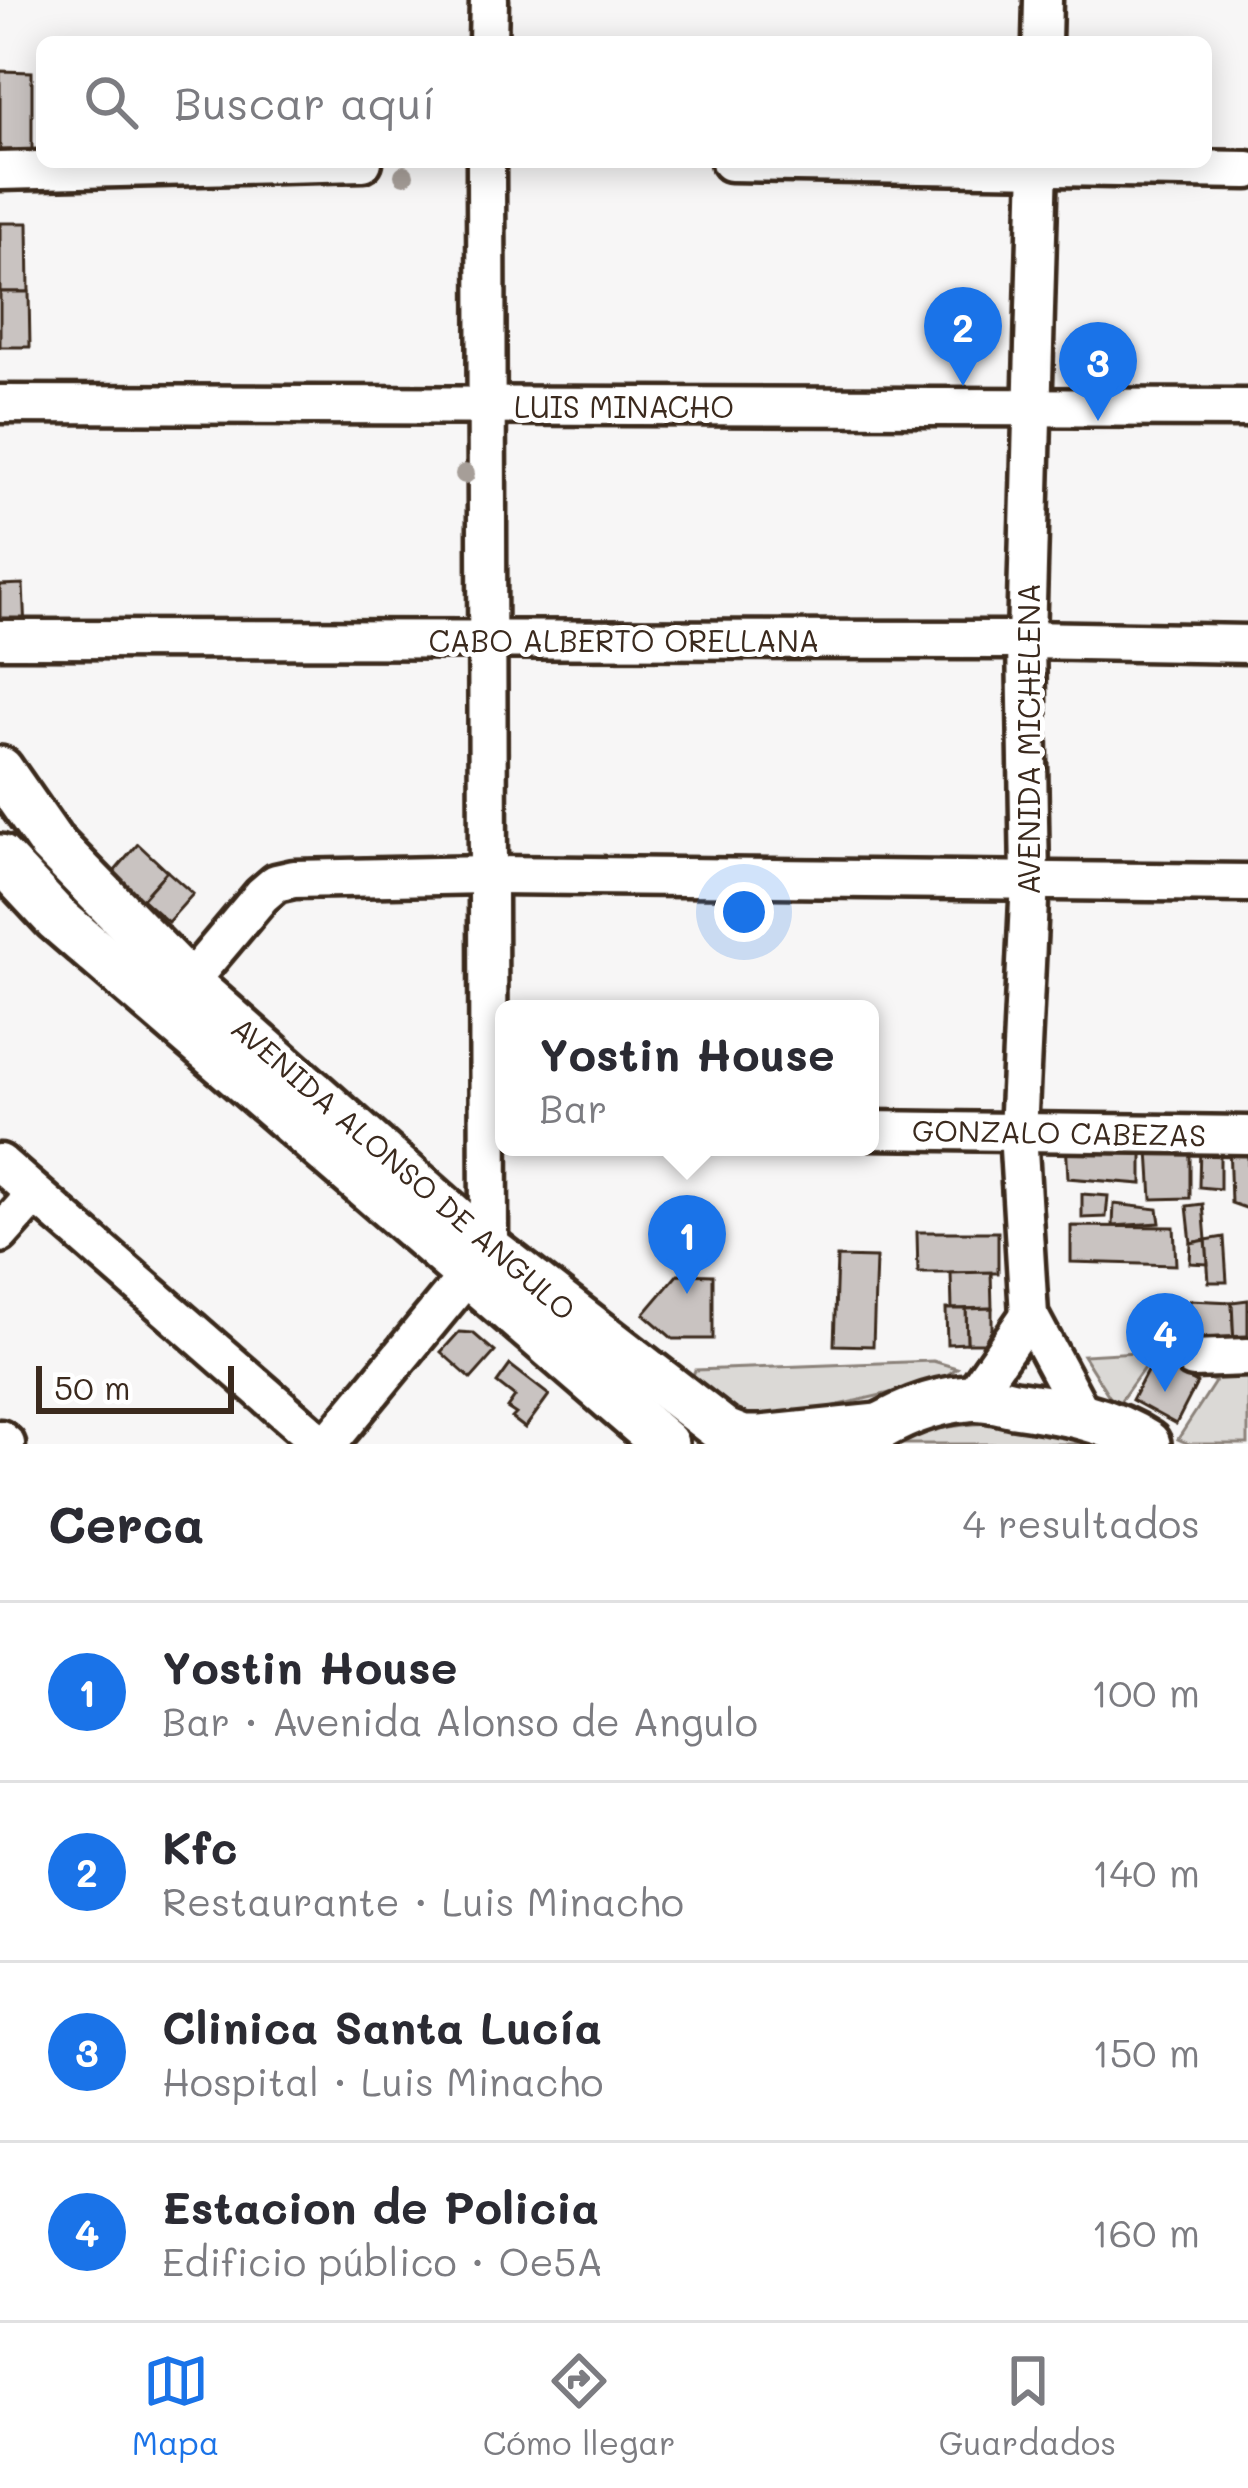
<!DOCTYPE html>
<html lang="es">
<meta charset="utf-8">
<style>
:root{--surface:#fff;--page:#f2f2f3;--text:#2b2b33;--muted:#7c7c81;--line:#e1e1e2;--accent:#1a73e8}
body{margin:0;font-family:Mali,sans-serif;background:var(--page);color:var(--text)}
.scale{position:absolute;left:36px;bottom:30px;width:198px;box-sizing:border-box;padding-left:12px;border:6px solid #3b2a1e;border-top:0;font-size:33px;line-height:42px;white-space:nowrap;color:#3b2a1e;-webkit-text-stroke:9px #fff;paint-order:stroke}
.you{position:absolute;left:744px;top:912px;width:42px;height:42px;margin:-30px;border:9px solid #fff;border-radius:50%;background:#1a73e8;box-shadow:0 0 0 18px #1a73e833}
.badge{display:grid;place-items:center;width:78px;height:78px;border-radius:50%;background:var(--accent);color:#fff;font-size:39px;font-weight:700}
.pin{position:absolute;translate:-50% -99px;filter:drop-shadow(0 3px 6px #0008)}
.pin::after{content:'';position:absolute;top:63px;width:42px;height:36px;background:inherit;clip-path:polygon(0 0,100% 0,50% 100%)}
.popup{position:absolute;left:495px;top:1000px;width:384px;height:156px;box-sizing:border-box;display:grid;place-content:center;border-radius:18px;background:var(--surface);filter:drop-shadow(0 3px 9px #0005);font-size:39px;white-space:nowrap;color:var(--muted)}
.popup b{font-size:45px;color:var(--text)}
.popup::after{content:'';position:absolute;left:50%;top:100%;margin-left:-24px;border:24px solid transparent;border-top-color:var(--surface)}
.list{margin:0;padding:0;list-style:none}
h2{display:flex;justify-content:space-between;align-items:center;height:156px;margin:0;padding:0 48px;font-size:51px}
h2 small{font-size:39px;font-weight:400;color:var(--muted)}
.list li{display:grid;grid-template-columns:78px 1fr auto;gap:36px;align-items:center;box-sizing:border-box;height:180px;padding:0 48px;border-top:3px solid var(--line)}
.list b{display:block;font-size:45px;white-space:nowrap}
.list p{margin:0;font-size:39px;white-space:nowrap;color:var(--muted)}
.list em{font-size:39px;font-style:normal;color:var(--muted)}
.icon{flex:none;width:66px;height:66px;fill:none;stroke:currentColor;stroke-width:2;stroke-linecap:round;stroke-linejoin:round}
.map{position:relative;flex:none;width:1248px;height:1444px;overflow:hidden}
.search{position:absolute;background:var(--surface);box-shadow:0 6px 30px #0003;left:36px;right:36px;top:36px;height:132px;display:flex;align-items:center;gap:30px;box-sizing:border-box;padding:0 42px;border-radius:18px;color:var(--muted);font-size:45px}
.sheet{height:876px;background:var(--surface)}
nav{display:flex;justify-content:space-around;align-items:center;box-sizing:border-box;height:168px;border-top:3px solid var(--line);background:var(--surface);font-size:33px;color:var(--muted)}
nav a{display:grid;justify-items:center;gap:6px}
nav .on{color:var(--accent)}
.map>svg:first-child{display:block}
.green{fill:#dbd9d6;stroke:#8b827a;stroke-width:3}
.building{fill:#c9c3c1;stroke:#3b2a1e;stroke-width:3}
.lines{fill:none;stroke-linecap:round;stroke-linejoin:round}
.minor-casing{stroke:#3b2a1e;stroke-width:45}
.major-casing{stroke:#3b2a1e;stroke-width:54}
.minor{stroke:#fff;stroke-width:36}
.major{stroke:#fff;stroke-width:45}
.tree{fill:#a69e98}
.labels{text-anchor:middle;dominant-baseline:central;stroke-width:10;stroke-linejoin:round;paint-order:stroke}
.street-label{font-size:30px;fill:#3b2a1e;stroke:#fff}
</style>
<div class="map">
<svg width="1248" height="1444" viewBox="0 0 1248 1444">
<rect width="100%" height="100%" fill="#f7f6f6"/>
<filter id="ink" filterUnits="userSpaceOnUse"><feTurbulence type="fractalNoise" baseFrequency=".00833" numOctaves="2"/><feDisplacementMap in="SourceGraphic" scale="24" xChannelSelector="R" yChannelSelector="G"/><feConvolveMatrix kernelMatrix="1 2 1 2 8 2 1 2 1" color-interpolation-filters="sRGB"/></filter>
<g filter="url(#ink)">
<!-- green -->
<g class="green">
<polygon points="1155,1351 1248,1359 1248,1444 1189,1444 1178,1439 1215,1382 1154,1354 1116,1407 1083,1355"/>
<polygon points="933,1361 957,1368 937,1382 770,1421 745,1419 688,1389 695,1370"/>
<path d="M1020,1422L1051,1428L1092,1444H892C934,1425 974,1423 1020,1422Z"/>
</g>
<!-- building -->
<g class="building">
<polygon points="0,71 32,72 32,162 0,162"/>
<polygon points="0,223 28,223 29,292 0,292"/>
<polygon points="0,292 29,292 30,347 0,347"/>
<polygon points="23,584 25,630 0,631 0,585"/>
<polygon points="138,844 167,871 142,899 113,873"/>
<polygon points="167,871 193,894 168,922 142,899"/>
<polygon points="1148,1134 1190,1138 1190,1198 1152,1199"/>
<polygon points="1066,1141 1142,1144 1142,1184 1068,1178"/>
<polygon points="1229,1141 1248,1142 1248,1209 1231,1203"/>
<polygon points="1220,1142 1220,1189 1199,1187 1200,1144"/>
<polygon points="1082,1194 1108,1196 1106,1217 1082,1218"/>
<polygon points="1114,1204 1158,1209 1160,1223 1113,1226"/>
<polygon points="1203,1204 1206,1240 1191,1243 1187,1206"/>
<polygon points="1071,1226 1174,1227 1176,1265 1071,1262"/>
<polygon points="917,1232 998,1232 998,1273 918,1273"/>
<polygon points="1224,1237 1227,1282 1209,1282 1206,1240"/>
<polygon points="1206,1240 1208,1264 1190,1263 1191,1243"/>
<polygon points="837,1257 876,1258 873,1346 834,1345"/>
<polygon points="991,1272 992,1308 952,1309 951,1273"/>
<polygon points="678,1274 713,1275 713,1339 673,1339 644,1314"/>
<polygon points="1190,1300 1232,1302 1234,1345 1187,1345"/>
<polygon points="1248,1300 1248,1347 1234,1345 1232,1302"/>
<polygon points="992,1308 992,1329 984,1343 967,1343 966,1309"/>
<polygon points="946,1309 966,1309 967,1343 947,1344"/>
<polygon points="459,1332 473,1333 495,1352 471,1379 441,1352"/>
<polygon points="1153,1360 1197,1383 1176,1424 1132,1400"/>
<polygon points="510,1365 549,1395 525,1428 512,1418 516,1414 507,1408 515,1397 497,1383"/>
</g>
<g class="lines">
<!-- minor casing -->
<g class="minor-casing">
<g id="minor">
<polyline points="488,42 489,0"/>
<polyline points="1042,42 1043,0"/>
<polyline points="730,162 1248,170"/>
<polyline points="1039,162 1026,640 1030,880 1018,1132 1029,1315 1082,1414"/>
<polyline points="0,171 363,162"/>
<polyline points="0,404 1248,408"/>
<polyline points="0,639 1026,640 1248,644"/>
<polyline points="188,983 262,895 276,883 294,879 486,875 1248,883"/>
<polyline points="870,1130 1248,1135"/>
<polyline points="0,1163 322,1444"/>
<polyline points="0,1234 34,1196"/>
<polyline points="1193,1359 1248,1357"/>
<polyline points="972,1397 1029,1315"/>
<polyline points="0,1439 6,1444"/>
<polyline points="328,1444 489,1249 486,162"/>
</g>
</g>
<!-- major casing -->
<g class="major-casing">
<g id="major">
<polyline points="0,770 51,843 188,983 489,1249 725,1432 743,1439 761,1439 878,1427"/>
<polyline points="0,858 56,918 665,1444"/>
<path d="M856,1442C888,1420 928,1401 968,1398C983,1396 1000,1401 1014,1404C1061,1411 1107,1417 1147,1444"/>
</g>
</g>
<!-- minor -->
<use href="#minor" class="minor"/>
<!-- major -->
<use href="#major" class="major"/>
</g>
<!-- trees -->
<g class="tree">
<circle cx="404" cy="175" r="10"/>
<circle cx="465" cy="474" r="10"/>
</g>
</g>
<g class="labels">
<!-- street labels -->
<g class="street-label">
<text x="624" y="406">LUIS MINACHO</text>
<text x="624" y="640">CABO ALBERTO ORELLANA</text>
<text transform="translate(1028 739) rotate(-90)">AVENIDA MICHELENA</text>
<text transform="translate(1059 1132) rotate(1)">GONZALO CABEZAS</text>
<text transform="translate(404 1168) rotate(41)">AVENIDA ALONSO DE ANGULO</text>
</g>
</g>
</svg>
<div class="scale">50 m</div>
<div class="you"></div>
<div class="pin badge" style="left:687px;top:1294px">1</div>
<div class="popup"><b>Yostin House</b>Bar</div>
<div class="pin badge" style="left:963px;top:386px">2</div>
<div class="pin badge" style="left:1098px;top:421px">3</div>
<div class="pin badge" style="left:1165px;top:1392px">4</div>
<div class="search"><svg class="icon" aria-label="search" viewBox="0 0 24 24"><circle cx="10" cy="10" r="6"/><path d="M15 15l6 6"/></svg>Buscar aquí</div>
</div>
<section class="sheet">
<h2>Cerca<small>4 resultados</small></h2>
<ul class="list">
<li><span class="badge">1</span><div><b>Yostin House</b><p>Bar · Avenida Alonso de Angulo</p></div><em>100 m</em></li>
<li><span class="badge">2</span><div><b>Kfc</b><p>Restaurante · Luis Minacho</p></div><em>140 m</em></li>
<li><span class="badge">3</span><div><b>Clinica Santa Lucía</b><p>Hospital · Luis Minacho</p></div><em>150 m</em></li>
<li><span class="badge">4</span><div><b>Estacion de Policia</b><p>Edificio público · Oe5A</p></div><em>160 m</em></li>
</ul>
</section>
<nav>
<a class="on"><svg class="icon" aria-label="map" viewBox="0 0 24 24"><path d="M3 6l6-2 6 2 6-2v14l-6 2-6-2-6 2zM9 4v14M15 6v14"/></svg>Mapa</a>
<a><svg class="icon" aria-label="directions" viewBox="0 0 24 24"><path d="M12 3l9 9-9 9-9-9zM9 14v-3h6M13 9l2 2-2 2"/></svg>Cómo llegar</a>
<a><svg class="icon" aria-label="saved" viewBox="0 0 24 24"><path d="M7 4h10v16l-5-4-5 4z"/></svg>Guardados</a>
</nav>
